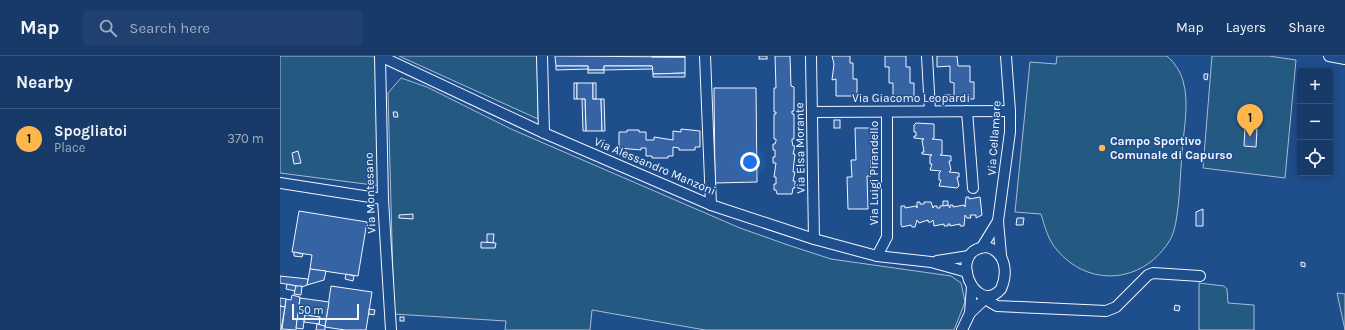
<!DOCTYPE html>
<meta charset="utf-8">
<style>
:root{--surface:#173a69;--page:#20416f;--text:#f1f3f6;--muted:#9eadc0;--line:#36547d;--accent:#ffb74d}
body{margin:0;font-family:Karla,sans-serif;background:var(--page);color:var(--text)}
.controls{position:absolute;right:12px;top:12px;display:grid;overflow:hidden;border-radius:4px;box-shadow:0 2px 10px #0003}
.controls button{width:36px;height:36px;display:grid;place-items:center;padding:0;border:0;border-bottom:1px solid var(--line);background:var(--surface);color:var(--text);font:20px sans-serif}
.scale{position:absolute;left:12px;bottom:10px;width:67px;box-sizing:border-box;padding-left:4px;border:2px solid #f2f6ff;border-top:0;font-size:11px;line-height:14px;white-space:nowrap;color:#f2f6ff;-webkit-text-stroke:3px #1f4e8c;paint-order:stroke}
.you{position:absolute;left:470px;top:106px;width:14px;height:14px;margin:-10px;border:3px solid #fff;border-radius:50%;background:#1a73e8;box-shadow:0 0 0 6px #1a73e833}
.badge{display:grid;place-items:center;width:26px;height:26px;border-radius:50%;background:var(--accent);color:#111;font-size:13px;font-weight:700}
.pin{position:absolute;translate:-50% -33px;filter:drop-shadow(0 1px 2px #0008)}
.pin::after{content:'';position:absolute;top:21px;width:14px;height:12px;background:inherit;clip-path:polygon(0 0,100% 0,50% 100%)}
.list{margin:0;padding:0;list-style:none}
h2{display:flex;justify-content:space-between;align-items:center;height:52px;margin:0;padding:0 16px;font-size:17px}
h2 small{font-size:13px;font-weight:400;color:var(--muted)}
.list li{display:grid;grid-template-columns:26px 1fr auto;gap:12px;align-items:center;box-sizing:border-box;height:60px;padding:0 16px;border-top:1px solid var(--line)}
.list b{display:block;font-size:15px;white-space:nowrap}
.list p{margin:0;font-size:13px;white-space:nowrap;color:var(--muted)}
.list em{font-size:13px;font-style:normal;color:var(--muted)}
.icon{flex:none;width:22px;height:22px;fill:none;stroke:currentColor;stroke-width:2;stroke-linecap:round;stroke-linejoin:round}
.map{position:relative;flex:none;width:1065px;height:274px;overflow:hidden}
header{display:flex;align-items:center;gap:24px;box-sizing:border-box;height:56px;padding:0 20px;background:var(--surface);border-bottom:1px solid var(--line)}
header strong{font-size:19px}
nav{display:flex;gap:22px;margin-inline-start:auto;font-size:14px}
.search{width:280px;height:36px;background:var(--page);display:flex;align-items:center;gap:10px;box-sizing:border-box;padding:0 14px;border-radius:4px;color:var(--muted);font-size:15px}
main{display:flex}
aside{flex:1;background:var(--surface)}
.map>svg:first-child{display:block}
.green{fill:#245a82;stroke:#a8bbd7}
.building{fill:#3563a3;stroke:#f2f6ff}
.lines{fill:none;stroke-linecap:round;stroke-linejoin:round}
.minor-casing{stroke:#f2f6ff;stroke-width:12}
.minor{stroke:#1f4e8c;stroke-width:10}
.poi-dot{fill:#ffb74d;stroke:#1f4e8c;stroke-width:1.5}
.labels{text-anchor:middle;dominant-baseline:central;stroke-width:3;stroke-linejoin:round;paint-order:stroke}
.street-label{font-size:12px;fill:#f2f6ff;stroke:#1f4e8c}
.poi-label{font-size:12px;font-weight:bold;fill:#f2f6ff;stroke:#1f4e8c;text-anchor:start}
</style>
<header>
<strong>Map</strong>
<div class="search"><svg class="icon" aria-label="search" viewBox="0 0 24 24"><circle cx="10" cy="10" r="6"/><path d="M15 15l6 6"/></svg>Search here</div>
<nav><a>Map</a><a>Layers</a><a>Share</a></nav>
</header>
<main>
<aside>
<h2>Nearby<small></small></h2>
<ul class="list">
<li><span class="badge">1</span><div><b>Spogliatoi</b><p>Place</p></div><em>370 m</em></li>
</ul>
</aside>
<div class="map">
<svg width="1065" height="274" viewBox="0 0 1065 274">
<rect width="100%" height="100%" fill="#1f4e8c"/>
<!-- green -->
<g class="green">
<polygon points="0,0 101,0 101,130 0,117"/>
<polygon points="119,0 257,0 258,63"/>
<path d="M777,0H887C894,6 901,16 903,25C910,48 903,76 902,98C900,120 900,143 896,165C895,172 892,182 888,187C861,228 808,231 777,194C768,184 765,171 761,158L735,156L750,6L776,8Z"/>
<polygon points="932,0 989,0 1016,4 1005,122 923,112"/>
<polygon points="121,22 147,31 231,73 460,172 508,189 551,203 671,220 681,227 685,246 674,274 425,274 312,254 310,274 225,274 226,265 114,258 108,37"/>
<polygon points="919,227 944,230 947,233 948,247 974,249 974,274 919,274"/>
<polygon points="1057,237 1065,238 1065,274"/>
</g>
<!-- building -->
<g class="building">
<polygon points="275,0 405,1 405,17 373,18 372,10 324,10 324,14 308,14 308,10 276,10"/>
<rect x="372" y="0" width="33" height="1"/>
<rect x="479" y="0" width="8" height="3"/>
<polygon points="495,0 510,0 511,30 514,31 514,55 512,55 512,58 514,58 514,83 512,83 512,85 513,90 515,90 513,98 515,98 513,116 515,116 513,125 515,125 515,132 513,132 512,138 497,138 496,134 494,134 494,128 496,128 496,121 494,121 496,107 493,107 493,101 495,101 495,94 493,94 493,88 495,88 496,85 496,83 494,83 494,58 496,58 496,56 494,56 494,32 496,32"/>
<polygon points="552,0 570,0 570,7 573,7 573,23 577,23 577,40 556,40 556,23 552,24 554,8"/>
<polygon points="605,0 626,0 626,11 630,11 630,27 634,27 634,43 613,43 613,27 609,27 609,11 605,11"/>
<polygon points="657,0 677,0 678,10 690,10 690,26 694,26 694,43 674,43 674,27 670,26 670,10 657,11"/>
<polygon points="276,10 308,10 308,13 276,14"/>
<polygon points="324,10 372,10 373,13 324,14"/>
<rect x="308" y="14" width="16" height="3"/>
<polygon points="405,17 405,21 373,21 373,18"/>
<polygon points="924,18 928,18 927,24 924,23"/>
<rect x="294" y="27" width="3" height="16"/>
<polygon points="297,27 313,27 313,43 321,43 322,75 306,75 305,43 297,43"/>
<rect x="313" y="27" width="3" height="16"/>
<polygon points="434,32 476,32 477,126 435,127"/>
<polygon points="664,39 671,39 671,45 665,45"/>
<polygon points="302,43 305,43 306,75 303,75"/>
<polygon points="321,43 324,43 325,75 322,75"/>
<polygon points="113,56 117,56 118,61 114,61"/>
<rect x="554" y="64" width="6" height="8"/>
<polygon points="636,67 654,68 654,82 652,83 662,84 662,98 660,99 671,100 671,105 669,105 671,114 669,116 679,117 679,121 677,121 679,130 677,132 659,130 661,124 659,124 659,117 661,115 650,114 652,108 650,108 650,100 652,99 642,98 642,96 644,96 642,84 644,83 634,82 634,80 636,80 636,76 634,76 634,69"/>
<polygon points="575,72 595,72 595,104 591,104 591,120 587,120 588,153 568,153 567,121 572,121 571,104 576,104"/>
<polygon points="965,72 977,73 976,91 964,90"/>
<polygon points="401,73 420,75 420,91 415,91 415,94 399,94 399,92 393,91 393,100 388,100 388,102 372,102 372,100 366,100 366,92 361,92 361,94 339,92 339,76 347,76 347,74 359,74 359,76 366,76 366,84 374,84 374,81 393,84 393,75 401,76"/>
<polygon points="18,95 21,107 14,108 12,97"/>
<polygon points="686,141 689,141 689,143 700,141 702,159 696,162 696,159 690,159 691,162 687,162 685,159 684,170 680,170 680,168 670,170 670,168 668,168 668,170 664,170 664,168 654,170 653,164 651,166 648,166 648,164 639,167 637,164 635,171 632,171 631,169 622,171 621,169 621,150 625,150 625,152 636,150 637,152 637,146 640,146 640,148 644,148 644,146 651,146 653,152 654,150 657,150 657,152 660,152 660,150 668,149 670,152 670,149 673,149 673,151 684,149 685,151"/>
<polygon points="663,145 668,145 668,149 663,150"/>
<polygon points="923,153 923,170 916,170 916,156"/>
<polygon points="19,155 87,166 78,220 30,213 32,199 12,196"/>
<polygon points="133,158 133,163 119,162 119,159"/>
<polygon points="737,162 744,162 743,169 736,169"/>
<polygon points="207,178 214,178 213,187 207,186"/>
<polygon points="201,186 216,187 215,192 201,192"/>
<polygon points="14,196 23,198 22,201 14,200"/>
<polygon points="1021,206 1025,207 1025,211 1021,210"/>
<polygon points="30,213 46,215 44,224 27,229"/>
<polygon points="66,218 74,220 73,225 65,223"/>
<polygon points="0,220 28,223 27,229 22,231 0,227"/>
<polygon points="7,228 16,230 15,235 6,233"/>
<polygon points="16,230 22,230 21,239 14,238"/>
<polygon points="51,230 92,236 86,274 65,274 45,271"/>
<polygon points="12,239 20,241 16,274 2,273 6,243 11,244"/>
<polygon points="0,242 6,243 5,251 0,250"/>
<polygon points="20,242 49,246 45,270 39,269 40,261 25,259 23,273 16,272"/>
<polygon points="895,249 900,250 899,255 894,254"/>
<polygon points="0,250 5,251 1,274 0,274"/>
<polygon points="89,253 95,254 94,259 89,258"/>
<polygon points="25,259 40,261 39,268 24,266"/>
<rect x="120" y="261" width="4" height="4"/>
<polygon points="37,268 45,270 45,274 36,274"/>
</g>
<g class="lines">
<!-- minor casing -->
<g class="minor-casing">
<g id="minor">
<polyline points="100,0 264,77 431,149 534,183 597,200 651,206 687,216"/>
<polyline points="100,0 103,143 111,274"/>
<polyline points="262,0 264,77"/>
<polyline points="425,0 431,149"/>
<polyline points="531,0 534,183"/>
<polyline points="647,0 650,55"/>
<polyline points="1049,0 1065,3"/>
<polyline points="687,55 693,132"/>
<polyline points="532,56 730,55"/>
<polyline points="0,127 103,143"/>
<polyline points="702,191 718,165"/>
<path d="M707,191C726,196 728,217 721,233C696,262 665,193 707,191Z"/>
<polyline points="721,199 718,165 730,76 730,55 726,0"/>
<polyline points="597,200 607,181 607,56"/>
<polyline points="657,205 689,200"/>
<polyline points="690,257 707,241 710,246 717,250 826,255 836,251 868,219 873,217 920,220"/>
<polyline points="682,274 690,257 692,230"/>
</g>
</g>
<!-- minor -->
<use href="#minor" class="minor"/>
</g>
<!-- markers -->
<circle class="poi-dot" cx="822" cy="92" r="4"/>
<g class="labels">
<!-- street labels -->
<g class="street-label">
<text x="631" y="42">Via Giacomo Leopardi</text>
<text transform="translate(714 82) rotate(-86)">Via Cellamare</text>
<text transform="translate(520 92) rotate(-91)">Via Elsa Morante</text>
<text transform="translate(375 110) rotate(23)">Via Alessandro Manzoni</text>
<text transform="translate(594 117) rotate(-90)">Via Luigi Pirandello</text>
<text transform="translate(90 137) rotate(-92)">Via Montesano</text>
</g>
<!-- poi labels -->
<g class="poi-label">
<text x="830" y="85">Campo Sportivo<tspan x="830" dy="14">Comunale di Capurso</tspan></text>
</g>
</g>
</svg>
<div class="controls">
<button>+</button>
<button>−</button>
<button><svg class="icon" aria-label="locate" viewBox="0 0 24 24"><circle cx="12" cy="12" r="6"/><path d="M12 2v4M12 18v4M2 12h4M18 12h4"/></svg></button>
</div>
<div class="scale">50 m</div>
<div class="you"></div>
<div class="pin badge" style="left:970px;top:81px">1</div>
</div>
</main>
